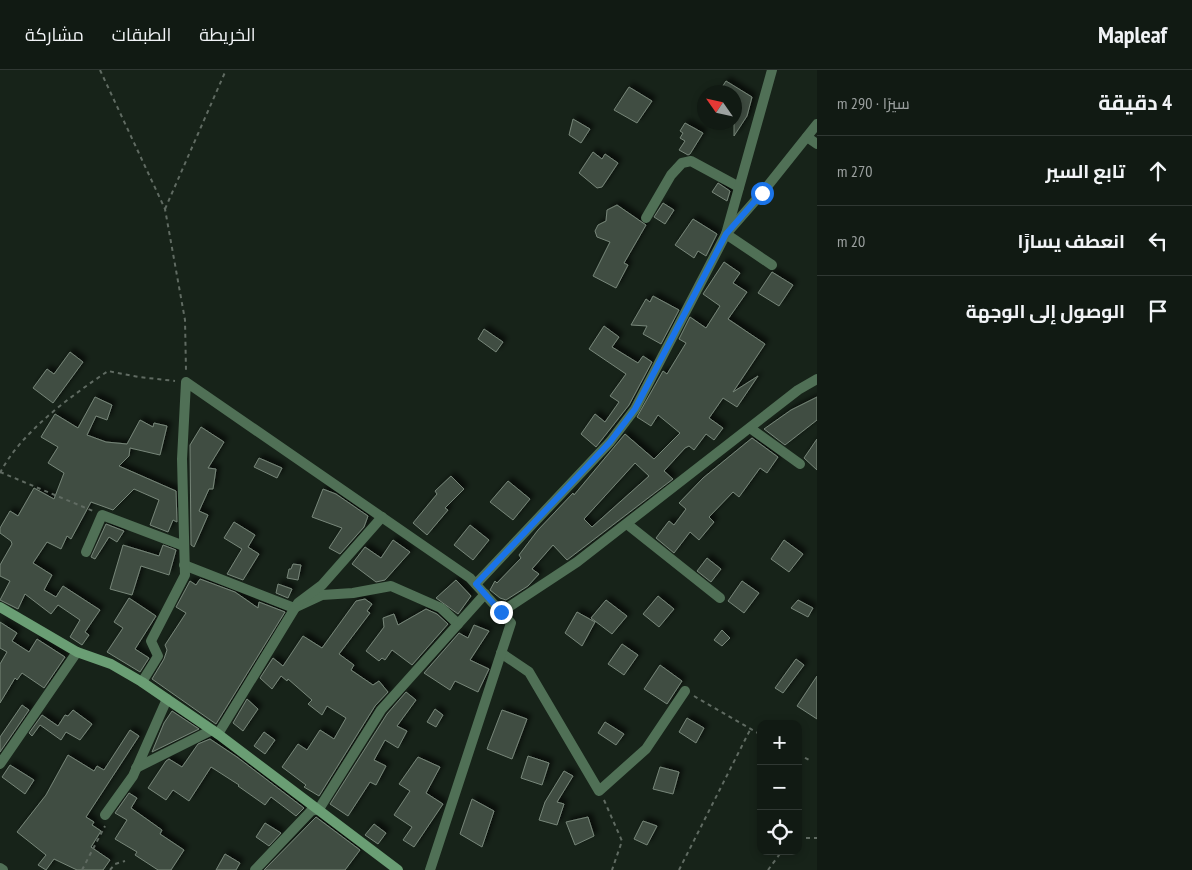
<!DOCTYPE html>
<html lang="ar">
<meta charset="utf-8">
<style>
:root{--surface:#111a13;--page:#1e2721;--text:#f1f3f6;--muted:#9ca1a0;--line:#303833}
body{margin:0;font-family:"PT Sans Narrow",Cairo,sans-serif;background:var(--page);color:var(--text);direction:rtl}
.controls{position:absolute;right:15px;bottom:15px;display:grid;overflow:hidden;border-radius:10px;box-shadow:0 2px 8px #0003}
.controls button{width:45px;height:45px;display:grid;place-items:center;padding:0;border:0;border-bottom:1px solid var(--line);background:var(--surface);color:var(--text);font:25px sans-serif}
.compass{position:absolute;left:697px;top:15px;width:45px;height:45px;border-radius:50%;background:var(--surface);box-shadow:0 2px 8px #0003;rotate:304deg}
.stop{position:absolute;width:15px;height:15px;margin:-11px;border:4px solid #1a73e8;border-radius:50%;background:#fff}
.stop.end{background:#1a73e8;border-color:#fff;box-shadow:0 1px 5px #0008}
.list{margin:0;padding:0;list-style:none}
h2{display:flex;justify-content:space-between;align-items:center;height:65px;margin:0;padding:0 20px;font-size:21px}
h2 small{font-size:16px;font-weight:400;color:var(--muted)}
.list li{display:grid;grid-template-columns:32px 1fr auto;gap:15px;align-items:center;box-sizing:border-box;height:70px;padding:0 20px;border-top:1px solid var(--line)}
.list b{display:block;font-size:19px;white-space:nowrap}
.list em{font-size:16px;font-style:normal;color:var(--muted)}
.icon{flex:none;width:28px;height:28px;fill:none;stroke:currentColor;stroke-width:2;stroke-linecap:round;stroke-linejoin:round}
.map{position:relative;flex:none;width:817px;height:800px;overflow:hidden;direction:ltr}
header{display:flex;align-items:center;gap:30px;box-sizing:border-box;height:70px;padding:0 25px;background:var(--surface);border-bottom:1px solid var(--line)}
header strong{font-size:24px}
nav{display:flex;gap:28px;margin-inline-start:auto;font-size:18px}
main{display:flex}
aside{flex:1;background:var(--surface)}
.map>svg:first-child{display:block}
.building{fill:#414e43;stroke:#778679;fill-rule:evenodd;filter:url(#shadow)}
.lines{fill:none;stroke-linecap:round;stroke-linejoin:round}
.path{stroke:#606b62;stroke-width:2;stroke-dasharray:4 4;stroke-linecap:butt}
.street{stroke:#507056;stroke-width:10}
.secondary{stroke:#6a9e74;stroke-width:10}
.route{stroke:#1a73e8;stroke-width:6}
</style>
<header>
<strong>Mapleaf</strong>
<nav><a>الخريطة</a><a>الطبقات</a><a>مشاركة</a></nav>
</header>
<main>
<aside>
<h2>4 دقيقة<small>سيرًا · 290 m</small></h2>
<ul class="list">
<li><svg class="icon" aria-label="ahead" viewBox="0 0 24 24"><path d="M12 20V5M6 11l6-6 6 6"/></svg><div><b>تابع السير</b></div><em>270 m</em></li>
<li><svg class="icon" aria-label="left" viewBox="0 0 24 24"><path d="M17 20v-9H6M10 6l-5 5 5 5"/></svg><div><b>انعطف يسارًا</b></div><em>20 m</em></li>
<li><svg class="icon" aria-label="arrive" viewBox="0 0 24 24"><path d="M6 21V4h12l-3 4 3 4H6"/></svg><div><b>الوصول إلى الوجهة</b></div></li>
</ul>
</aside>
<div class="map">
<svg width="817" height="800" viewBox="0 0 817 800">
<defs>
<filter id="shadow"><feDropShadow dx="4" dy="-4" stdDeviation="2.5" flood-color="#0009"/></filter>
</defs>
<rect width="100%" height="100%" fill="#172319"/>
<!-- building -->
<g class="building">
<polygon points="726,11 752,27 747,46 734,66 734,22 719,22"/>
<polygon points="629,17 652,31 637,53 614,40"/>
<polygon points="573,49 590,59 581,73 569,65"/>
<polygon points="685,53 703,63 690,84 688,85 679,80 685,71 680,68 683,63 680,61"/>
<polygon points="593,82 602,89 605,84 618,93 602,117 597,118 579,103"/>
<polygon points="718,113 730,121 727,131 712,122"/>
<polygon points="663,133 674,140 665,154 654,147"/>
<polygon points="617,135 646,155 624,193 628,195 616,218 593,206 610,172 597,167 595,161 598,155 606,151 607,140"/>
<polygon points="693,149 717,164 706,186 698,181 694,188 675,175"/>
<path d="M724,192L740,203L733,213L747,222L728,249L765,274L733,322L758,306L737,337L723,328L709,348L723,358L714,370L706,364L694,380L689,376L685,378L664,401L673,409L567,490L553,475L532,499L539,504L528,516L506,530L500,528L490,520L495,511L497,513L521,488L519,485L538,460L573,423L574,425L625,364L654,389L680,363L658,345L651,356L637,347L663,301L667,304L686,273L679,269L690,247L706,258L720,236L703,224ZM635,393L649,406L592,457L584,449Z"/>
<polygon points="772,202 793,215 779,236 758,223"/>
<polygon points="653,226 679,240 661,274 643,264 647,256 631,255 646,229 650,232"/>
<polygon points="604,256 619,267 612,277 638,293 643,286 652,292 629,335 596,377 581,364 595,344 605,352 619,332 610,326 626,304 589,279"/>
<polygon points="484,259 503,272 496,282 478,269"/>
<polygon points="70,282 83,292 53,333 33,318 47,299 54,304"/>
<polygon points="95,327 112,335 107,350 96,346 87,365 106,372 127,374 140,350 153,357 154,353 167,356 160,385 130,378 129,386 119,396 176,421 177,452 173,450 168,462 150,455 159,430 134,419 113,440 91,432 71,469 67,466 61,479 47,472 33,493 52,505 44,520 56,527 63,516 100,540 85,562 89,565 82,575 70,567 80,550 58,535 51,544 25,524 18,539 0,530 10,511 0,506 0,495 12,474 11,471 0,463 0,458 10,441 18,446 34,418 54,429 64,403 48,393 58,377 41,367 55,344 78,358"/>
<polygon points="817,327 817,350 785,375 764,359 791,340"/>
<polygon points="201,357 224,372 208,398 216,399 213,419 209,419 199,441 208,445 194,477 191,475 190,375"/>
<polygon points="752,368 778,387 767,403 760,398 739,427 733,422 709,447 714,452 699,470 690,462 674,483 656,468 669,451 674,455 686,439 679,433 703,408"/>
<polygon points="817,369 817,400 804,388"/>
<polygon points="259,388 282,398 277,408 254,397"/>
<polygon points="451,406 464,419 445,438 448,440 427,465 413,453 437,424 435,421"/>
<polygon points="508,411 530,429 513,450 490,432"/>
<polygon points="323,419 336,424 368,446 364,457 340,484 329,478 342,458 312,447"/>
<polygon points="234,452 255,465 248,477 259,484 243,510 227,504 242,479 224,468"/>
<polygon points="106,454 124,461 117,472 109,467 95,489 91,487"/>
<polygon points="470,455 489,470 473,490 454,475"/>
<polygon points="393,470 410,482 385,510 376,512 352,494 365,477 381,488"/>
<polygon points="784,470 803,484 789,502 771,489"/>
<polygon points="123,475 159,486 163,475 176,480 169,505 141,496 132,525 110,519"/>
<polygon points="707,488 721,499 711,512 697,501"/>
<polygon points="293,494 301,495 298,510 287,508 289,499 291,499"/>
<polygon points="200,509 235,522 258,538 259,532 285,542 216,654 152,609 164,589 167,580 165,575 186,543 176,537 190,511 196,515"/>
<polygon points="456,510 471,526 458,544 436,528"/>
<polygon points="742,511 759,523 744,543 728,531"/>
<polygon points="278,514 292,519 288,528 276,523"/>
<polygon points="658,526 674,539 659,557 643,544"/>
<polygon points="129,528 156,546 135,579 149,588 140,602 107,582 123,558 114,552"/>
<polygon points="365,529 372,534 367,541 370,543 339,584 354,595 351,600 373,615 379,611 388,622 375,636 319,726 304,717 306,715 282,697 298,674 307,680 320,660 334,669 346,648 327,636 322,645 308,634 312,630 288,609 287,611 281,606 272,619 260,608 273,588 283,596 303,566 322,578 356,531"/>
<polygon points="606,530 627,546 612,564 591,548"/>
<polygon points="798,530 813,538 808,547 791,538"/>
<polygon points="426,539 437,544 448,554 412,595 392,580 385,590 382,588 379,591 366,581 384,557 383,548 394,544 398,555"/>
<polygon points="577,542 595,552 582,576 565,563"/>
<polygon points="0,552 17,563 12,571 29,582 37,569 65,587 44,618 22,603 17,610 15,608 0,633 0,594 7,582 0,578"/>
<polygon points="474,555 489,561 470,590 489,599 478,622 455,611 450,620 424,603 459,563 468,568"/>
<polygon points="722,560 730,568 722,576 714,570"/>
<polygon points="622,574 638,585 624,605 608,594"/>
<polygon points="796,589 804,595 783,623 775,618"/>
<polygon points="660,595 682,611 667,634 644,619"/>
<polygon points="817,606 817,649 797,636"/>
<polygon points="406,622 416,630 397,656 407,661 398,678 385,670 374,690 386,696 376,715 370,712 348,746 330,734 387,644"/>
<polygon points="247,629 258,639 243,661 233,653"/>
<polygon points="22,635 29,640 0,682 0,667"/>
<polygon points="435,639 443,645 436,657 427,652"/>
<polygon points="73,640 92,654 80,670 66,662 61,670 40,655 32,666 29,663 42,645 58,656 65,645 68,646"/>
<polygon points="502,640 527,649 512,689 487,679"/>
<polygon points="172,641 199,659 152,682 164,653"/>
<polygon points="687,648 704,658 696,673 679,662"/>
<polygon points="605,652 624,664 616,675 598,663"/>
<polygon points="130,660 139,666 86,747 94,752 92,755 101,761 91,777 110,790 103,800 77,800 54,789 46,800 38,795 46,785 17,762 46,725 68,685 94,701 97,696 104,700"/>
<polygon points="264,662 275,670 265,684 254,676"/>
<polygon points="210,669 237,687 304,738 296,746 271,727 265,735 238,716 239,715 211,697 189,731 173,720 166,730 148,718 166,691 169,689 182,697 198,674"/>
<polygon points="528,686 549,693 542,715 521,708"/>
<polygon points="418,687 440,697 426,723 443,734 414,777 403,770 412,757 394,745 410,721 399,714"/>
<polygon points="10,695 34,710 25,724 2,707"/>
<polygon points="660,697 679,702 673,724 653,719"/>
<polygon points="564,701 573,706 557,732 564,734 557,755 539,750 545,732"/>
<polygon points="129,723 137,728 131,738 162,760 160,764 184,780 171,800 158,800 135,785 137,782 115,769 127,750 115,743"/>
<polygon points="472,729 494,741 482,777 460,764"/>
<polygon points="316,747 360,780 345,800 264,800"/>
<polygon points="588,747 594,766 575,775 566,752"/>
<polygon points="643,751 657,756 647,775 634,769"/>
<polygon points="265,753 281,763 269,776 256,767"/>
<polygon points="374,754 386,763 378,774 365,765"/>
<polygon points="225,784 240,793 236,800 216,800"/>
</g>
<g class="lines">
<!-- path -->
<g class="path">
<polyline points="100,0 165,139 185,250 186,301"/>
<polyline points="165,139 226,0"/>
<polyline points="0,402 93,441"/>
<path d="M0,403C21,362 71,326 108,301L139,307L175,311"/>
<polyline points="694,626 761,665"/>
<polyline points="798,684 809,690"/>
<polyline points="604,730 622,771 612,800"/>
<polyline points="798,768 817,768"/>
<polyline points="82,800 105,756"/>
<polyline points="110,800 115,794 125,791"/>
<polyline points="679,800 750,660"/>
<polyline points="768,800 782,781"/>
</g>
<!-- street -->
<g class="street">
<polyline points="807,67 817,74"/>
<polyline points="646,148 671,105 682,93 691,91 739,117"/>
<polyline points="772,195 726,164 762,123 817,54"/>
<polyline points="750,358 800,394"/>
<polyline points="627,454 720,528"/>
<polyline points="86,482 102,445 184,476"/>
<polyline points="184,495 294,538 322,525 353,523 391,516 441,538 458,554"/>
<polyline points="476,514 610,372 635,339 726,164 772,0"/>
<polyline points="501,542 577,492 798,320 817,309"/>
<polyline points="501,583 529,602 599,721 646,679 685,621"/>
<polyline points="142,612 158,586 151,571 185,505 182,389 186,312 470,508 511,553 430,800"/>
<polyline points="218,664 298,533 322,515 382,447"/>
<polyline points="0,694 77,582"/>
<polyline points="136,698 212,660"/>
<polyline points="105,745 133,706 167,629"/>
<polyline points="0,798 3,800"/>
<polyline points="255,800 311,741 319,739 381,640 485,524"/>
</g>
<!-- secondary -->
<polyline class="secondary" points="0,537 77,582 111,594 142,612 218,664 398,800"/>
</g>
<g class="lines">
<!-- route -->
<polyline class="route" points="501,542 476,514 610,372 635,339 726,164 762,123"/>
</g>
</svg>
<div class="controls">
<button>+</button>
<button>−</button>
<button><svg class="icon" aria-label="locate" viewBox="0 0 24 24"><circle cx="12" cy="12" r="6"/><path d="M12 2v4M12 18v4M2 12h4M18 12h4"/></svg></button>
</div>
<svg class="compass" viewBox="-18 -18 36 36"><path d="M0-13l5 13h-10z" fill="#e53935"/><path d="M0 13l5-13h-10z" fill="#9ca1a0"/></svg>
<div class="stop" style="left:762px;top:123px"></div>
<div class="stop end" style="left:501px;top:542px"></div>
</div>
</main>
